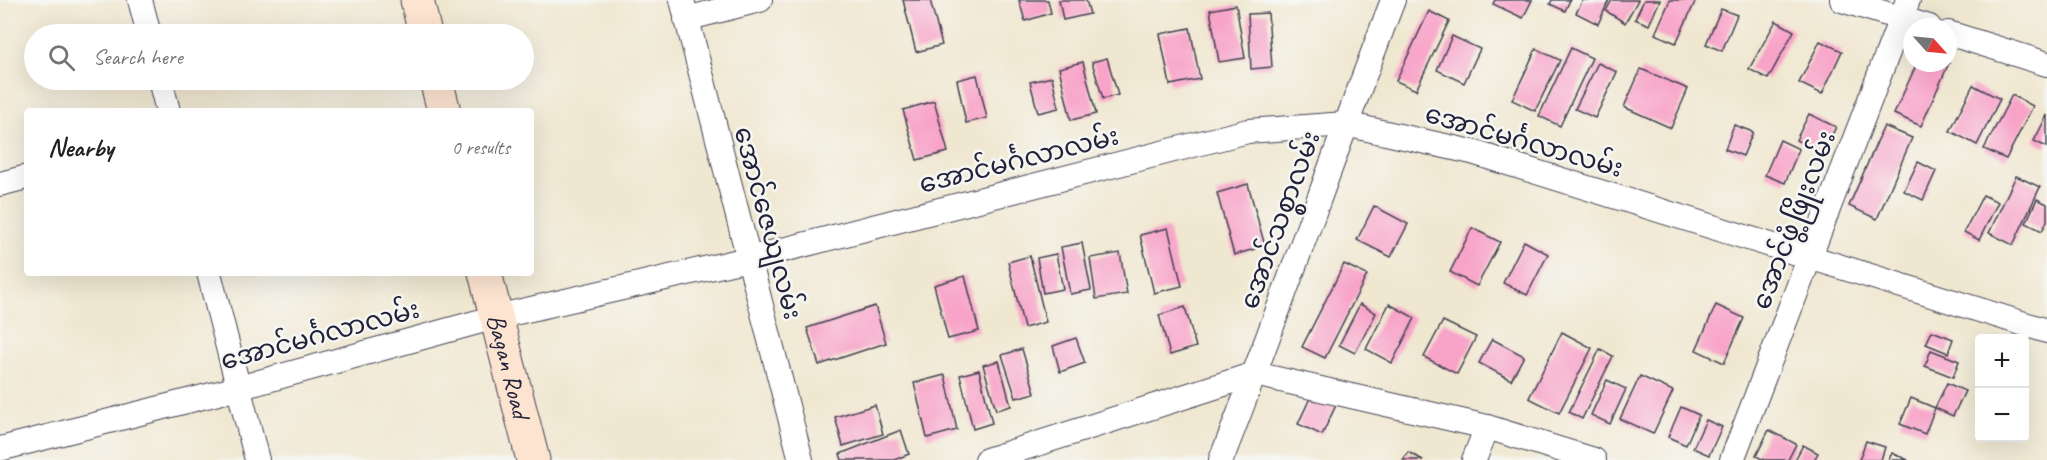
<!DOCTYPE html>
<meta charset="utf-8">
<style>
:root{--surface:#fff;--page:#f2f2f2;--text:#202124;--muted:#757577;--line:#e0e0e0}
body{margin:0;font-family:Caveat,"Noto Sans Myanmar",sans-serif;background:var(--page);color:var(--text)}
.controls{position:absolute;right:18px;bottom:18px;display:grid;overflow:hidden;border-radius:6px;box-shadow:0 6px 24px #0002}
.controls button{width:54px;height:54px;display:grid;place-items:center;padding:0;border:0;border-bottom:2px solid var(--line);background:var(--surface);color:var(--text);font:30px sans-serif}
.compass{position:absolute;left:1903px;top:18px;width:54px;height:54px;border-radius:50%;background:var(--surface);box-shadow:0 6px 24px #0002;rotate:117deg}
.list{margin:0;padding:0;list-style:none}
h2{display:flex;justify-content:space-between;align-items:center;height:78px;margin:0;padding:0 24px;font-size:26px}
h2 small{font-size:20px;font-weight:400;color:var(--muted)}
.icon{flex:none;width:33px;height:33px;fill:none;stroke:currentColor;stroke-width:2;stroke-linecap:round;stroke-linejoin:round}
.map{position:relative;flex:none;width:2047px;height:460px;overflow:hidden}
.search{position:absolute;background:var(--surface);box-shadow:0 6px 24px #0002;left:24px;top:24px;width:510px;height:66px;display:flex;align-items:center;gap:15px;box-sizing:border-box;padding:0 21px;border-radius:33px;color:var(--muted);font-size:22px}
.panel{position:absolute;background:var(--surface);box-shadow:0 6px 24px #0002;left:24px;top:108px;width:510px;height:168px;border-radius:6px}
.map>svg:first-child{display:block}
.building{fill:#f8a3c8}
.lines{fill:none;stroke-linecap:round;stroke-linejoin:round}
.street-casing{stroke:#414051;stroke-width:26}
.secondary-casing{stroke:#414051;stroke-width:35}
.street{stroke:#fff;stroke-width:24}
.secondary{stroke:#fde4d1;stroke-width:33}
.labels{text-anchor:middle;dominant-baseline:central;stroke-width:5;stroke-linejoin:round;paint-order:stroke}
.street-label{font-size:26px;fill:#22223b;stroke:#f6f6f2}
</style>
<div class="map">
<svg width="2047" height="460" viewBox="0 0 2047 460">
<rect width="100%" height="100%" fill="#f6f6f2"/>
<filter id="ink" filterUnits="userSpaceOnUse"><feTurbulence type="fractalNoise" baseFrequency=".0167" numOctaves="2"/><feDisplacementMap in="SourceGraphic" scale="12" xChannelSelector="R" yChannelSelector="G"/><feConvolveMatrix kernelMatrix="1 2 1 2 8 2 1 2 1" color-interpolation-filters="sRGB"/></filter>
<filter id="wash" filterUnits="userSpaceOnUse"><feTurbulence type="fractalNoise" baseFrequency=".008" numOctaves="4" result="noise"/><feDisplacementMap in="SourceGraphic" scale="24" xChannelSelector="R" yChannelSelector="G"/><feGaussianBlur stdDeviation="1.35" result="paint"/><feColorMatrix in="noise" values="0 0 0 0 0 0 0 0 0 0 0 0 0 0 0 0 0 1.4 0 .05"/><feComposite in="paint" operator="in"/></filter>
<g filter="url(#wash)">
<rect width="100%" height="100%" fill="#f0e7d0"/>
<g id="blocks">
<!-- building -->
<g class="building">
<polygon points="903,0 930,0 942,45 916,52"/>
<polygon points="1019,0 1048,0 1051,13 1025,21"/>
<polygon points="1059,0 1086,0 1090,14 1063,20"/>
<polygon points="1495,0 1532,0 1523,18 1493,4"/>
<polygon points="1552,0 1570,0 1565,11 1550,4"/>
<polygon points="1583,0 1609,0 1598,24 1576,13"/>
<polygon points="1612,0 1638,0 1625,23 1606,11"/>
<polygon points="1644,0 1660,0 1649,25 1635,19"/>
<polygon points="1670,0 1696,0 1676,43 1655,34"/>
<polygon points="1236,5 1245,58 1219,62 1210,10"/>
<polygon points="1721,9 1737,15 1722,51 1706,44"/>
<polygon points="1429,11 1449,21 1416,90 1396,81"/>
<polygon points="1268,13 1272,67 1251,69 1248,14"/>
<polygon points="1776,21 1794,31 1768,79 1749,69"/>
<polygon points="1190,28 1200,79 1170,85 1160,34"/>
<polygon points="1452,36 1480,49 1464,83 1437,70"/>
<polygon points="1820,41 1842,51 1822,94 1799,83"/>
<polygon points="1571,48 1592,58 1560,126 1539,116"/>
<polygon points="1536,49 1560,60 1535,111 1512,100"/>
<polygon points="1107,58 1118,95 1103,99 1092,62"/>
<polygon points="1083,62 1096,114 1071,120 1059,68"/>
<polygon points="1598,63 1617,72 1595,118 1575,109"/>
<polygon points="1917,63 1949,63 1921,126 1894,114"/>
<polygon points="1641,69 1688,89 1671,128 1624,107"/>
<polygon points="977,75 987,118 966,123 957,80"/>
<polygon points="1052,77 1059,108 1038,113 1030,82"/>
<polygon points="1973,85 2000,99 1977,145 1950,131"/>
<polygon points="2012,95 2033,106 2006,159 1984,149"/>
<polygon points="934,101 948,152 917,160 903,110"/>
<polygon points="1809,114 1836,127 1822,154 1796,140"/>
<polygon points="2047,115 2047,147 2034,141"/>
<polygon points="1734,125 1753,132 1743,156 1725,149"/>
<polygon points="1884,126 1912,138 1877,219 1849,206"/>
<polygon points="1780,140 1799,149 1785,183 1765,175"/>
<polygon points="1918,162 1936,171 1923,200 1904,191"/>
<polygon points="2016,176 2040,187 2013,245 1989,233"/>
<polygon points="1248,184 1265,246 1234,255 1217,193"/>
<polygon points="1983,195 1998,202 1979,240 1964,232"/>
<polygon points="2037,199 2047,204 2047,221 2042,231 2026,223"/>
<polygon points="1374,206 1408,224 1391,257 1357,240"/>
<polygon points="1168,228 1182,286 1154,293 1140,235"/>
<polygon points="1472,228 1500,242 1477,286 1450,272"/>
<polygon points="1524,241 1548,254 1527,295 1503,283"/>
<polygon points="1082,243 1091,290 1070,294 1061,247"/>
<polygon points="1120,253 1127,294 1096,299 1090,258"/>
<polygon points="1056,254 1063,289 1043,293 1037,258"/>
<polygon points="1030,256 1046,322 1024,328 1008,262"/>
<polygon points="1344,264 1367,275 1325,358 1302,347"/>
<polygon points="965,276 979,331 948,339 934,285"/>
<polygon points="1360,304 1376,313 1355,353 1339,345"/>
<polygon points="1389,304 1415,318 1392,363 1366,349"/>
<polygon points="1716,305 1744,318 1724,363 1696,350"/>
<polygon points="875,306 886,343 819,365 807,328"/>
<polygon points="1185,307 1196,347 1170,355 1159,315"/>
<polygon points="1443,321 1476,337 1457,374 1424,357"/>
<polygon points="1932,331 1953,339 1948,353 1926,344"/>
<polygon points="1562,332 1592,348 1559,413 1529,398"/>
<polygon points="1076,338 1085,363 1060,372 1053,346"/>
<polygon points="1492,339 1524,356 1511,380 1479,363"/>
<polygon points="1022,349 1035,393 1016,398 1002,355"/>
<polygon points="1600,349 1613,356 1582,419 1569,412"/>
<polygon points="1931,350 1959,361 1953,377 1925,366"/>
<polygon points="999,361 1011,406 996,410 983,365"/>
<polygon points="979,370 992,423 973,429 960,375"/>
<polygon points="945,375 957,430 927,438 914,383"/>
<polygon points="1640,376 1673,391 1653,434 1620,419"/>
<polygon points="1607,380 1626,389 1610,424 1591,415"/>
<polygon points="1947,383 1965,391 1953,416 1935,408"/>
<polygon points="1312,394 1336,405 1322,435 1298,424"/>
<polygon points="1911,398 1935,408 1925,434 1900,424"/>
<polygon points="875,405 883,434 843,446 835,417"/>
<polygon points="1681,407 1699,415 1686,445 1668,437"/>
<polygon points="1706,420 1722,427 1709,455 1693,448"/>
<polygon points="901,430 909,454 894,460 842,460 840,454"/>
<polygon points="1769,430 1796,444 1788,460 1764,460 1756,456"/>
<polygon points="1866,441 1885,447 1881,460 1859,460"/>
<polygon points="1803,445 1818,453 1814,460 1795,460"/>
<polygon points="1408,452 1423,460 1403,460"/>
<polygon points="1892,453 1908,460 1888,460"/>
</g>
</g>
</g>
<g filter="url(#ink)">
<use href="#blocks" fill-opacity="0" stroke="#414051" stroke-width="1.5"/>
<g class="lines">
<!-- street casing -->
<g class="street-casing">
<g id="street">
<polyline points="140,0 149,34"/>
<polyline points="682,0 801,460"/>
<polyline points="1842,0 1929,27"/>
<polyline points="686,19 760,0"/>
<polyline points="1948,33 2047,64"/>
<polyline points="160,80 168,111"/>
<polyline points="0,184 27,177"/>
<polyline points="209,273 257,460"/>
<polyline points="0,449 238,388 496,317 748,259 1248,131 1345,124 1472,152 2047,331"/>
<polyline points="987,460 1255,374 1487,427 1594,460"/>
<path d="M1221,460C1281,308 1334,153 1393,0"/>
<polyline points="1474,460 1487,427"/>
<polyline points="1732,460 1908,0"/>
</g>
</g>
<!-- secondary casing -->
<g class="secondary-casing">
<g id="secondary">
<polyline points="417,0 425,34"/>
<polyline points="436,80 444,111"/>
<path id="s1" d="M485,273L533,460"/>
</g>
</g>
<!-- street -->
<use href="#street" class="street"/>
<!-- secondary -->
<use href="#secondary" class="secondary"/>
</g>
</g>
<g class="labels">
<!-- street labels -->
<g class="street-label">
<text transform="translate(1524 141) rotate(16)">အောင်မင်္ဂလာလမ်း</text>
<text transform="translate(1019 160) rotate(-14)">အောင်မင်္ဂလာလမ်း</text>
<text transform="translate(1280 220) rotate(-70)">အောင်သစ္စာလမ်း</text>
<text transform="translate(1794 220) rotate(-69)">အောင်ဖွံ့ဖြိုးလမ်း</text>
<text transform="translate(768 223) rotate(75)">အောင်ဇေယျလမ်း</text>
<text transform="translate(320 335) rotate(-15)">အောင်မင်္ဂလာလမ်း</text>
<text stroke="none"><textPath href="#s1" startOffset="96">Bagan Road</textPath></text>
</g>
</g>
</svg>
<div class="controls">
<button>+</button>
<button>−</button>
</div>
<svg class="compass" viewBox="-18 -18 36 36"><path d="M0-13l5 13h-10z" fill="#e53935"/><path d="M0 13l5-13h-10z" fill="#757577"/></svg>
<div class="search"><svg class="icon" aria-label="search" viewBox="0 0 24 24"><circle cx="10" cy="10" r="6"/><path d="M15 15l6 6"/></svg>Search here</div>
<section class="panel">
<h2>Nearby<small>0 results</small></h2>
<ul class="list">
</ul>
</section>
</div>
